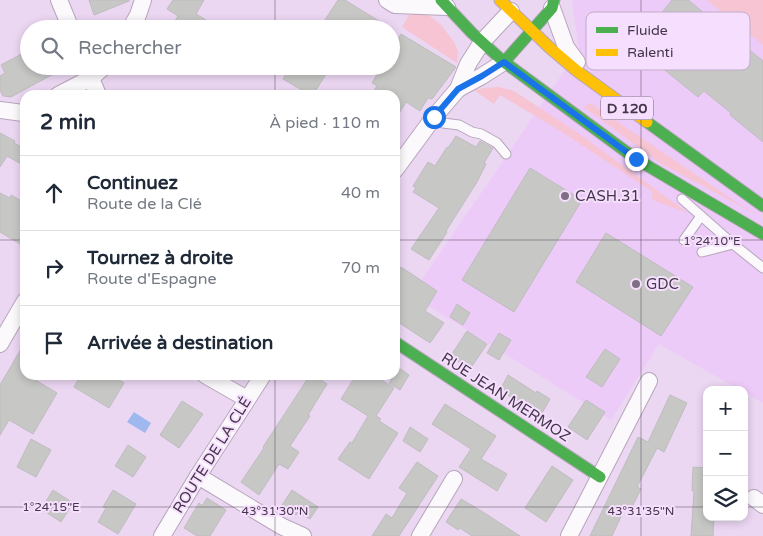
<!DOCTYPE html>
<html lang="fr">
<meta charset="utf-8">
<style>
:root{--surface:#fff;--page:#f6f6f7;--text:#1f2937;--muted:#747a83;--line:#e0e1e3}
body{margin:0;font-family:"Varela Round",sans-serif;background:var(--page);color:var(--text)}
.controls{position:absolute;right:15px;bottom:15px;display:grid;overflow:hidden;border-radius:10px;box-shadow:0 2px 8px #0003}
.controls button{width:45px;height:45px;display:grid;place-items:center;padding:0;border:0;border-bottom:1px solid var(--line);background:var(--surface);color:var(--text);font:25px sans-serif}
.stop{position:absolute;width:15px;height:15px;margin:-11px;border:4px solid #1a73e8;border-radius:50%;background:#fff}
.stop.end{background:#1a73e8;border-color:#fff;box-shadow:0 1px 5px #0008}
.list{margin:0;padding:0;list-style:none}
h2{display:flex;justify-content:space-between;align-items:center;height:65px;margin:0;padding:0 20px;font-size:21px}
h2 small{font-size:16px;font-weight:400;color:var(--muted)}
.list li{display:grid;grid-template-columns:32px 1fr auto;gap:15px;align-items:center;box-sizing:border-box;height:75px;padding:0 20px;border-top:1px solid var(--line)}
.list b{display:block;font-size:19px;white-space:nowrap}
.list p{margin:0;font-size:16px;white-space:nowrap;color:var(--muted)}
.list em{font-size:16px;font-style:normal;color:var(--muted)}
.icon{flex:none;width:28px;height:28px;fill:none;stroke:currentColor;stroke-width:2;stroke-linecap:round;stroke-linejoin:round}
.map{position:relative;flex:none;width:763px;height:536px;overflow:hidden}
.search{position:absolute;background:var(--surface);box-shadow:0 2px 8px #0003;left:20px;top:20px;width:380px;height:55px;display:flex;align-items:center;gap:12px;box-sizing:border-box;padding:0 18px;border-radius:28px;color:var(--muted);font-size:19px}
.panel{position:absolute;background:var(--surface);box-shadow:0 2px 8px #0003;left:20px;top:90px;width:380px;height:290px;border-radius:15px}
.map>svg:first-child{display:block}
.built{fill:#edcbf8}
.green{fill:#f6c4d2}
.water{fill:#9fb8ef}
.building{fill:#c7c8c6;stroke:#bebcbf}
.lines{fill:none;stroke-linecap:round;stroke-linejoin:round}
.lane-casing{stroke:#b6a6bb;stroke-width:11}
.street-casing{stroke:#b6a6bb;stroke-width:18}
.fast-casing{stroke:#b6a6bb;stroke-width:13}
.slow-casing{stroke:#b6a6bb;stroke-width:13}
.lane{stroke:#fcf9fd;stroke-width:9}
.street{stroke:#fcf9fd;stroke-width:16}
.fast{stroke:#4caf50;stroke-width:11}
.slow{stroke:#ffc107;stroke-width:11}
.route{stroke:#1a73e8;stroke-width:6}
.ticks{fill:none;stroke:#45364a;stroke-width:1;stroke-opacity:0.45}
.poi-dot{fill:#7f6e85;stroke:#f6dffe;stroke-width:2}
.labels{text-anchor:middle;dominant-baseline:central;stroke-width:4;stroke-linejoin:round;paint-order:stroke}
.shield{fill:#f6dffe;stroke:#7a6980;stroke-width:1}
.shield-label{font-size:14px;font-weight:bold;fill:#45364a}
.poi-label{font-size:15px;fill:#45364a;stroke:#f6dffe;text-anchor:start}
.street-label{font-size:15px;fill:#45364a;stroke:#f6dffe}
.key{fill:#f6dffe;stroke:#c1acc8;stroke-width:1}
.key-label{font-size:14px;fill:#45364a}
.ticks-label{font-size:12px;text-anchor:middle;fill:#45364a;stroke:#f6dffe;stroke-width:4;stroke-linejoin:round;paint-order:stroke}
</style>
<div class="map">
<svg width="763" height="536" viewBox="0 0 763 536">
<rect width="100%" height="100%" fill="#ecd7f3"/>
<!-- built -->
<polygon class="built" points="574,0 707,0 763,45 763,403 744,392 744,390 740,390 659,344 611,420 411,295 484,189 579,49 572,3"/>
<!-- green -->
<g class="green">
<polygon points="707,0 763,0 763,45"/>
<polygon points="419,13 430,16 441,25 454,42 458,51 457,63 402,27 409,15"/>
<polygon points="499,87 514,91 578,133 688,213 655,201 651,198 653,192 559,130 500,95 494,104 474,90 484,88"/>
<polygon points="590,103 739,204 763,218 660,163 584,107"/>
</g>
<!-- water -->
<polygon class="water" points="134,412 151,423 145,433 127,422"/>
<!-- building -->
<g class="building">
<polygon points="89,0 129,0 129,1 94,15"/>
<polygon points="173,0 204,0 196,14 221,29 181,29 173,24 178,16 167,9"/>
<polygon points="338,0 345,0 392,29 319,29"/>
<polygon points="672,0 688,0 763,61 763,142 730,115 731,113 704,91 698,97 635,46"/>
<polygon points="401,34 456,67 432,99 428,98 420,111 406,102 395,120 395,95 371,95 377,86 372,83 382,66 391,66 391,50"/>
<polygon points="29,50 29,66 68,66 11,97 3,96 0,90 0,76 5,73 1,65"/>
<polygon points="291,66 331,66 313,95 310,95 283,79"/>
<polygon points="0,133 15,141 14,143 25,149 25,166 7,156 0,167"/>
<polygon points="456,136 476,147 480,141 493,148 484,163 486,164 477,182 446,231 447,232 429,260 411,249 439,208 413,192 416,188 413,186 428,162 435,166 447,147 448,148"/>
<polygon points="530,168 582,200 514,312 462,280"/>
<polygon points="0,193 10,198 11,195 25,203 25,236 20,244 0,232"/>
<polygon points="606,233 693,287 661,336 576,282"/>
<polygon points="401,267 437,291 425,311 444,323 430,343 395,320 395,276"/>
<polygon points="457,304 470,313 463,325 450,317"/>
<polygon points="467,331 487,344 470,369 450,357"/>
<polygon points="499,333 511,340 499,360 487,353"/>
<polygon points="25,342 25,375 27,375 57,393 33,434 9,420 0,435 0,385"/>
<polygon points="605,349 620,359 602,387 586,377"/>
<polygon points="399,368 409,375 400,390 389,383"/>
<polygon points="81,375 111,375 124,383 109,408 74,387"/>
<polygon points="310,375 313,375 327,384 308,415 310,416 290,446 299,452 288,469 279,464 259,495 241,482 264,448 263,447"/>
<polygon points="356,375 374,375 394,388 376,416 381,419 379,421 398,433 369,479 338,459 350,442 352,443 368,416 341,399"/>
<polygon points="508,375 536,393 537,391 550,399 542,413 531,405 528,409 500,390"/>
<polygon points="670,395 687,403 664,452 657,448 637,487 641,489 631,509 626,506 612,536 590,536 638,437 648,442"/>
<polygon points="586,400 605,412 587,440 568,427"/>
<polygon points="182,401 203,414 179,448 160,435"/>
<polygon points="445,404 496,436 481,459 507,474 497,491 459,467 471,449 432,424"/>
<polygon points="410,427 428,439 420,452 403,441"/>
<polygon points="31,439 51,450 36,477 17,467"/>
<polygon points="128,445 146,457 133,477 115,466"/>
<polygon points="417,462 438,476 399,536 372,536 386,514 392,518 407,493 399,488"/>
<polygon points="552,466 573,480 546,522 525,508"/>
<polygon points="693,467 707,468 707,517 714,517 713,536 691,536 694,491 692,491"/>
<polygon points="53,490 73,503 61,522 41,509"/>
<polygon points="113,490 136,504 118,534 98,522 106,508 103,507"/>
<polygon points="292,490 318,507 310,519 298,512 296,515 282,505"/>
<polygon points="207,498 226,510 210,536 197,536 184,528 199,503 202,506"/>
<polygon points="461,499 483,512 520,536 472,536 460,528 458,530 446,522"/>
</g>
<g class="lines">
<!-- lane casing -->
<g class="lane-casing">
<g id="lane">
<polyline points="434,117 443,123 459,125 472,132 481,134 497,143 506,154"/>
<polyline points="682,199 733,244 763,268"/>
<polyline points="684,240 701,216"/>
<polyline points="702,252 733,244"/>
</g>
</g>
<!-- street casing -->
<g class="street-casing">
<g id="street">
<polyline points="59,0 71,29"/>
<polyline points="387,0 395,5 447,7"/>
<polyline points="552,8 566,47 577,62"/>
<polyline points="130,29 138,15 143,0"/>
<polyline points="86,66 98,95"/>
<polyline points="458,89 482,76 504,62"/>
<polyline points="58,95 91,78 105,66"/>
<polyline points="0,110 23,113 25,112"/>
<polyline points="395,170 434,117 458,89 468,64 482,42 511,11"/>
<polyline points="0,344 25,301"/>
<polyline points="205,375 247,399"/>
<polyline points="198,476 281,526 303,536"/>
<polyline points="754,498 763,505"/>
<polyline points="162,536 198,476 263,375"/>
<polyline points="420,536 454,479"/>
<polyline points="569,536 649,381"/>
</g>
</g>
<!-- fast casing -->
<g class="fast-casing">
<g id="fast">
<polyline points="441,0 472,33 504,62 636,159 763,234"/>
<polyline points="504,62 552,8 554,0"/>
<polyline points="647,122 763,206"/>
<polyline points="395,342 600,477"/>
</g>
</g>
<!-- slow casing -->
<g class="slow-casing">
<polyline id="slow" points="500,0 550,48 577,71 647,122"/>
</g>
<!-- lane -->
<use href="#lane" class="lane"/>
<!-- street -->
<use href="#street" class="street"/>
<!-- fast -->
<use href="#fast" class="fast"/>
<!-- slow -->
<use href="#slow" class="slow"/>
</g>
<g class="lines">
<!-- route -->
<polyline class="route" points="434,117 458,89 482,76 504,62 636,159"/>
</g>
<!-- ticks -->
<path class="ticks" d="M275,0V29M641,0V536M275,66V95M0,240H25M395,240H763M275,375V536M0,507H707M744,507H763"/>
<!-- markers -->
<g class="poi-dot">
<circle cx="565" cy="196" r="5"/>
<circle cx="636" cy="284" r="5"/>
</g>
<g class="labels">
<!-- shield labels -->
<rect class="shield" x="601" y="96.5" width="52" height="23" rx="4"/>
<g class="shield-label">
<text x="627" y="108">D 120</text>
</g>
<!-- poi labels -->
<g class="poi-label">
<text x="575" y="196">CASH.31</text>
<text x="646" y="284">GDC</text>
</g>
<!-- street labels -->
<g class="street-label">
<text transform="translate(506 397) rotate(33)">RUE JEAN MERMOZ</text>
<text transform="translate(212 455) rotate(-58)">ROUTE DE LA CLÉ</text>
</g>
</g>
<!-- legend -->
<rect x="586" y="12" width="164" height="58" rx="8" class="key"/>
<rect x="596" y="27" width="22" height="6" fill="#4caf50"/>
<rect x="596" y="49" width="22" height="7" fill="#ffc107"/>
<g class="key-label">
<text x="627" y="35">Fluide</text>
<text x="627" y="57">Ralenti</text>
</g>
<g class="ticks-label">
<text x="712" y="245">1°24'10"E</text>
<text x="51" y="511">1°24'15"E</text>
<text x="275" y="515">43°31'30"N</text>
<text x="641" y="515">43°31'35"N</text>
</g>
</svg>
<div class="controls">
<button>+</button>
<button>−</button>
<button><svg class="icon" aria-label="layers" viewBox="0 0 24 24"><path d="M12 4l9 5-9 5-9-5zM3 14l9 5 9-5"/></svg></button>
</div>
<div class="stop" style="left:434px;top:117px"></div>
<div class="stop end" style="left:636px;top:159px"></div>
<div class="search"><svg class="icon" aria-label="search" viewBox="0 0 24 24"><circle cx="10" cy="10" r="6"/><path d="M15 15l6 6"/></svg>Rechercher</div>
<section class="panel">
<h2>2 min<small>À pied · 110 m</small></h2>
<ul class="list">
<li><svg class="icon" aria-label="ahead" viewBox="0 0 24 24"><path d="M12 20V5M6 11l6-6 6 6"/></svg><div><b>Continuez</b><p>Route de la Clé</p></div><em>40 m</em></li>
<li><svg class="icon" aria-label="right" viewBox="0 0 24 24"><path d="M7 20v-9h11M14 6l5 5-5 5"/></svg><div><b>Tournez à droite</b><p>Route d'Espagne</p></div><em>70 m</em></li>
<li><svg class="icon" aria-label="arrive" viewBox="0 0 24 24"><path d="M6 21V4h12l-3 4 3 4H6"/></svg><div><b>Arrivée à destination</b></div></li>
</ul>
</section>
</div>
